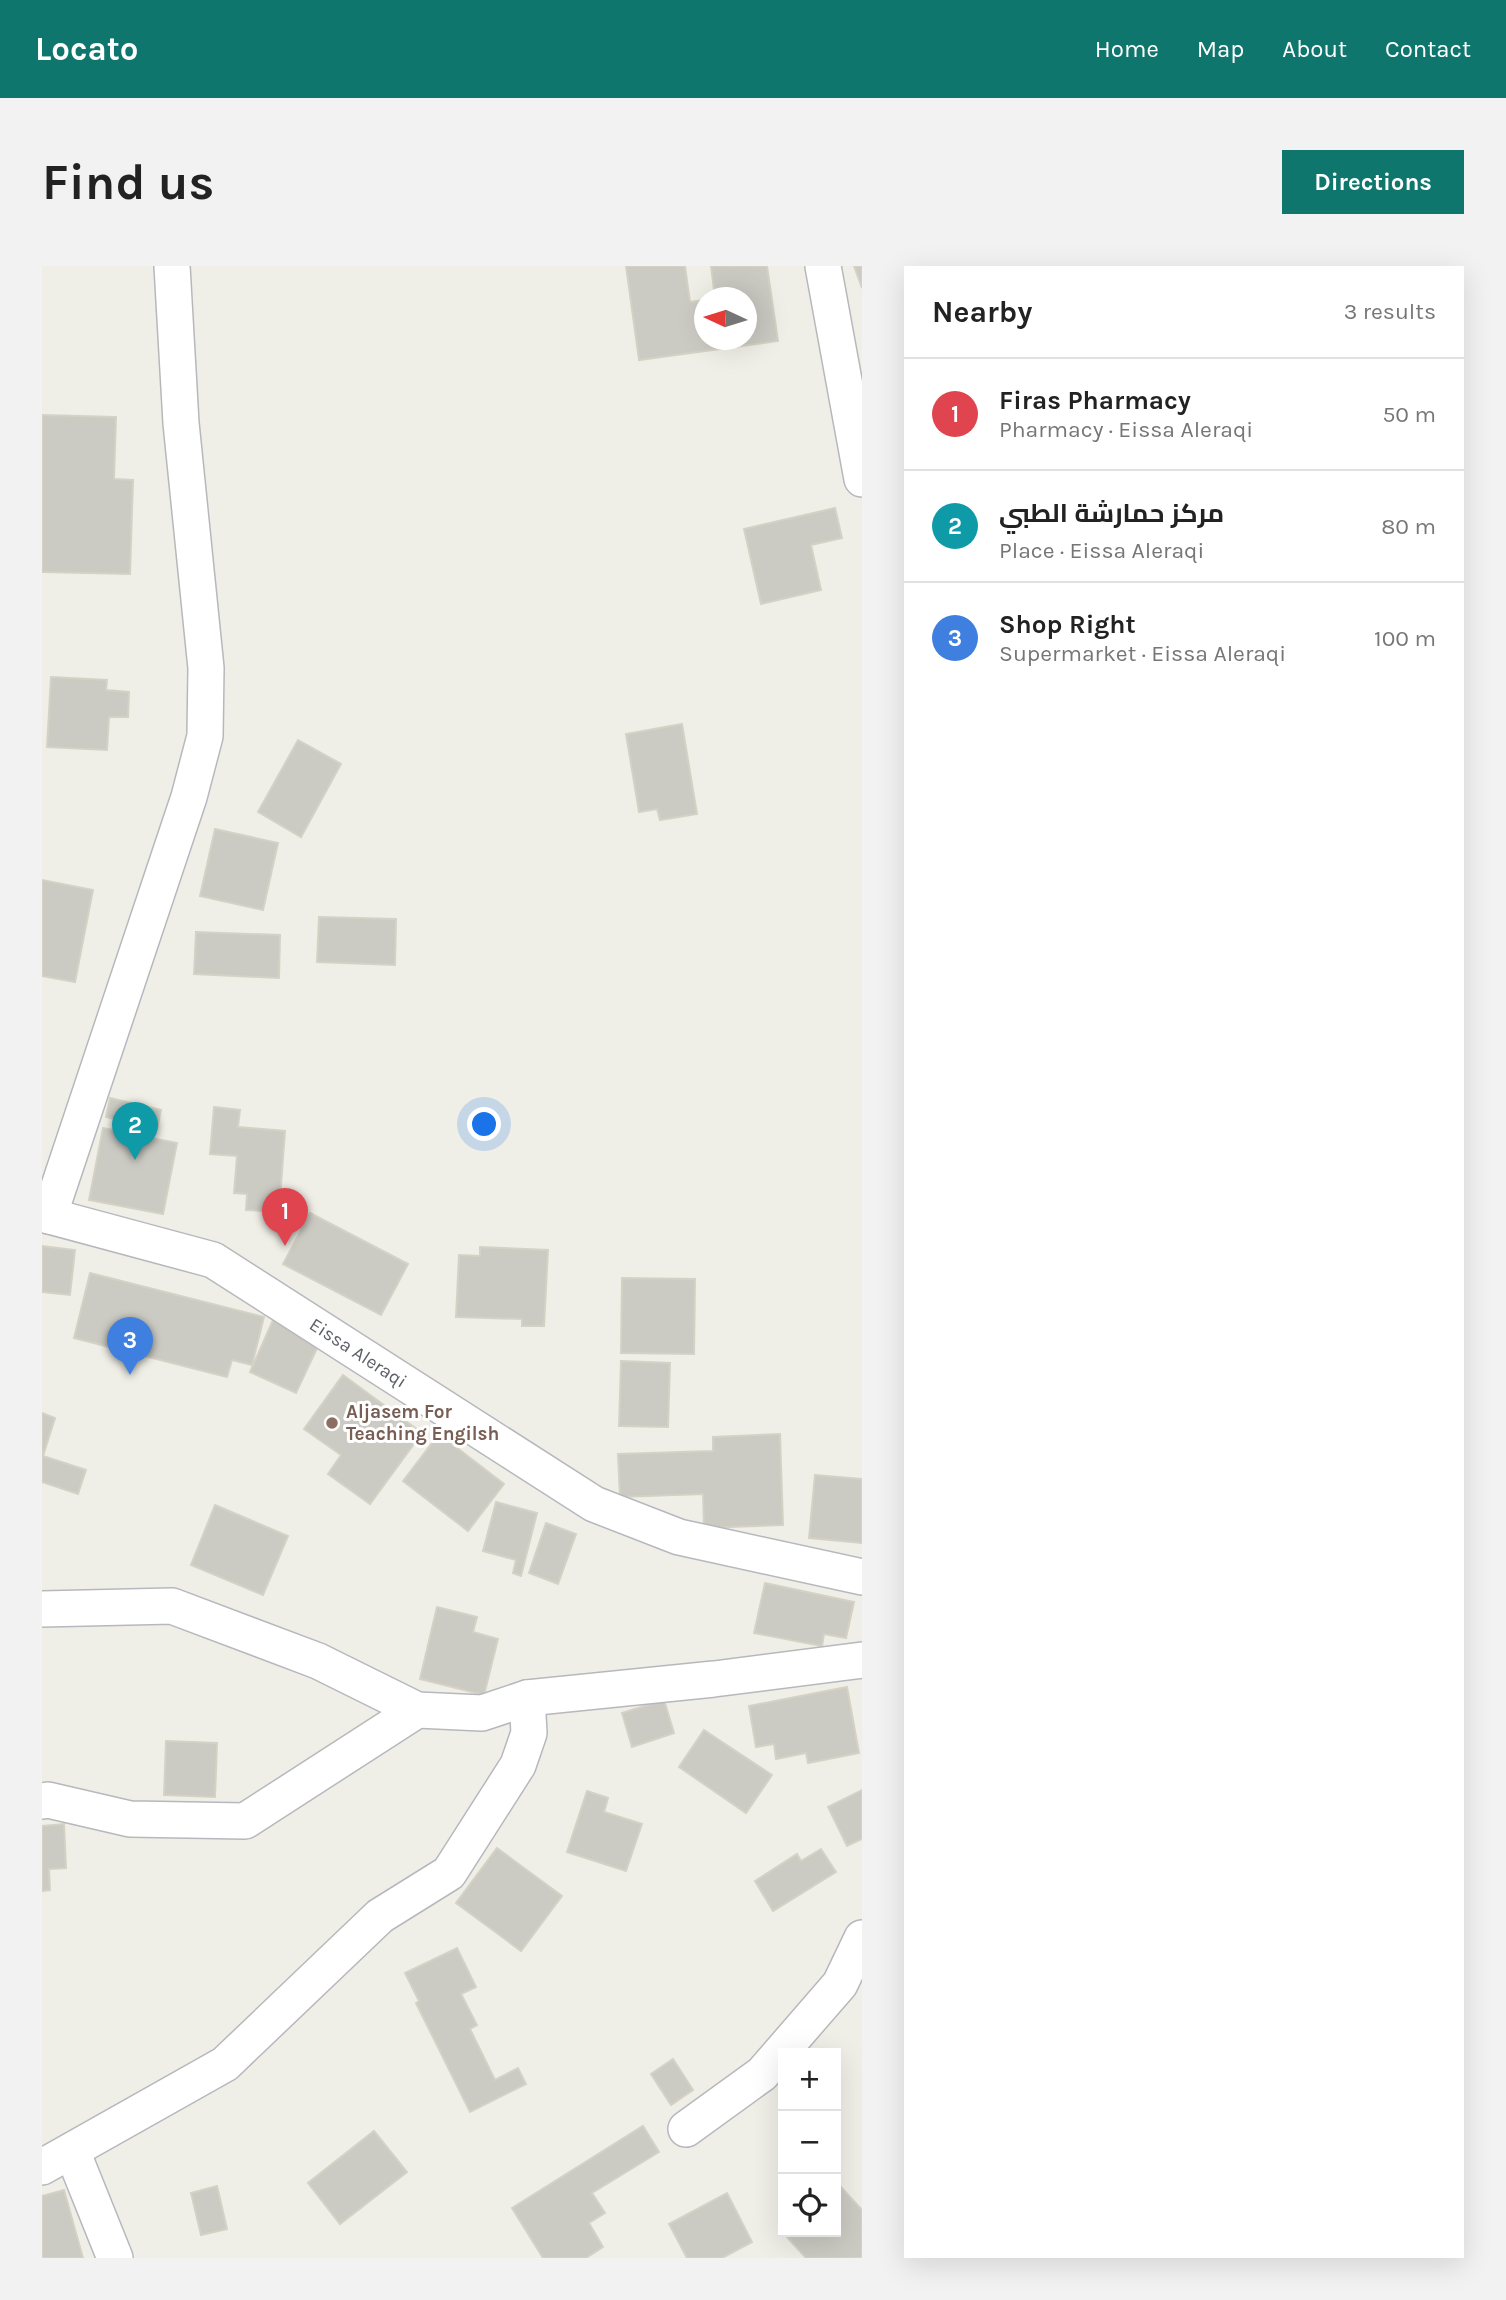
<!DOCTYPE html>
<meta charset="utf-8">
<style>
:root{--surface:#fff;--page:#f2f2f2;--text:#222;--muted:#767676;--line:#e0e0e0;--accent:#0f766e}
body{margin:0;font-family:Karla,Cairo,sans-serif;background:var(--page);color:var(--text)}
.controls{position:absolute;right:21px;bottom:21px;display:grid;overflow:hidden;border-radius:0px;box-shadow:0 7px 28px #0002}
.controls button{width:63px;height:63px;display:grid;place-items:center;padding:0;border:0;border-bottom:2px solid var(--line);background:var(--surface);color:var(--text);font:35px sans-serif}
.compass{position:absolute;left:652px;top:21px;width:63px;height:63px;border-radius:50%;background:var(--surface);box-shadow:0 7px 28px #0002;rotate:274deg}
.you{position:absolute;left:443px;top:859px;width:24px;height:24px;margin:-18px;border:5px solid #fff;border-radius:50%;background:#1a73e8;box-shadow:0 0 0 10px #1a73e833}
.badge{display:grid;place-items:center;width:46px;height:46px;border-radius:50%;background:var(--accent);color:#fff;font-size:23px;font-weight:700}
.pin{position:absolute;translate:-50% -58px;filter:drop-shadow(0 2px 4px #0008)}
.pin::after{content:'';position:absolute;top:37px;width:24px;height:21px;background:inherit;clip-path:polygon(0 0,100% 0,50% 100%)}
.list{margin:0;padding:0;list-style:none}
h2{display:flex;justify-content:space-between;align-items:center;height:91px;margin:0;padding:0 28px;font-size:30px}
h2 small{font-size:23px;font-weight:400;color:var(--muted)}
.list li{display:grid;grid-template-columns:46px 1fr auto;gap:21px;align-items:center;box-sizing:border-box;height:112px;padding:0 28px;border-top:2px solid var(--line)}
.list b{display:block;font-size:26px;white-space:nowrap}
.list p{margin:0;font-size:23px;white-space:nowrap;color:var(--muted)}
.list em{font-size:23px;font-style:normal;color:var(--muted)}
.icon{flex:none;width:38px;height:38px;fill:none;stroke:currentColor;stroke-width:2;stroke-linecap:round;stroke-linejoin:round}
.map{position:relative;flex:none;width:820px;height:1992px;overflow:hidden;border-radius:0px}
header{display:flex;align-items:center;gap:42px;box-sizing:border-box;height:98px;padding:0 35px;background:var(--accent);color:#fff}
header strong{font-size:33px}
nav{display:flex;gap:38px;margin-inline-start:auto;font-size:24px}
.intro{display:flex;align-items:center;justify-content:space-between;box-sizing:border-box;height:168px;padding:0 42px}
h1{margin:0;font-size:49px}
.button{padding:18px 32px;border-radius:0px;background:var(--accent);color:#fff;font-size:24px;font-weight:700}
main{display:flex;gap:42px;padding:0 42px}
aside{flex:1;background:var(--surface);border-radius:0px;box-shadow:0 7px 28px #0002}
.map>svg:first-child{display:block}
.building{fill:#cbcac3;stroke:#d5d2c5;stroke-width:2}
.lines{fill:none;stroke-linecap:round;stroke-linejoin:round}
.street-casing{stroke:#b7b8bd;stroke-width:38}
.street{stroke:#fff;stroke-width:35}
.education-dot{fill:#8d6e63;stroke:#fff;stroke-width:2.5}
.labels{text-anchor:middle;dominant-baseline:central;stroke-width:6;stroke-linejoin:round;paint-order:stroke}
.street-label{font-size:19px;fill:#5e6167;stroke:#fff}
.education-label{font-size:19px;font-weight:bold;fill:#785e54;stroke:#fff;text-anchor:start}
</style>
<header>
<strong>Locato</strong>
<nav><a>Home</a><a>Map</a><a>About</a><a>Contact</a></nav>
</header>
<div class="intro"><h1>Find us</h1><a class="button">Directions</a></div>
<main>
<div class="map">
<svg width="820" height="1992" viewBox="0 0 820 1992">
<rect width="100%" height="100%" fill="#f0efe7"/>
<!-- building -->
<g class="building">
<polygon points="584,0 643,0 648,36 662,34 662,74 704,74 704,32 673,32 669,0 725,0 736,75 597,94"/>
<polygon points="812,0 820,0 820,22"/>
<polygon points="0,149 74,151 72,213 91,214 88,308 0,306"/>
<polygon points="793,242 800,272 769,279 779,324 719,338 702,263"/>
<polygon points="9,411 65,414 64,424 87,426 86,451 67,451 65,484 5,481"/>
<polygon points="640,458 655,548 618,554 615,543 597,546 584,468"/>
<polygon points="256,474 299,498 259,571 216,546"/>
<polygon points="173,563 236,577 221,644 158,630"/>
<polygon points="0,614 51,624 33,716 0,710"/>
<polygon points="277,651 354,653 353,699 275,696"/>
<polygon points="154,666 238,669 237,712 152,708"/>
<polygon points="68,832 119,844 115,863 64,851"/>
<polygon points="172,841 198,844 196,861 243,865 237,946 204,944 205,928 192,927 195,890 168,888"/>
<polygon points="61,862 135,877 121,948 47,934"/>
<polygon points="268,947 366,998 339,1049 241,998"/>
<polygon points="0,980 33,984 28,1029 0,1026"/>
<polygon points="438,981 506,984 502,1060 480,1060 480,1053 414,1051 417,989 438,990"/>
<polygon points="48,1007 222,1051 210,1099 190,1094 185,1111 32,1072"/>
<polygon points="580,1012 653,1013 652,1088 579,1087"/>
<polygon points="231,1054 278,1076 254,1127 208,1106"/>
<polygon points="579,1095 628,1097 626,1161 577,1160"/>
<polygon points="301,1109 380,1167 328,1238 286,1208 299,1189 262,1163"/>
<polygon points="0,1147 13,1152 1,1190 44,1204 36,1228 0,1216"/>
<polygon points="397,1168 462,1218 426,1265 361,1215"/>
<polygon points="738,1168 741,1259 662,1262 661,1228 578,1231 576,1188 671,1185 671,1171"/>
<polygon points="773,1209 820,1213 820,1277 767,1272"/>
<polygon points="454,1236 495,1247 479,1310 471,1307 474,1294 441,1285"/>
<polygon points="173,1239 246,1270 221,1329 149,1299"/>
<polygon points="504,1257 534,1268 516,1318 487,1307"/>
<polygon points="723,1317 812,1336 804,1372 782,1368 780,1380 712,1367"/>
<polygon points="395,1341 435,1351 431,1366 456,1373 442,1429 378,1413"/>
<polygon points="805,1421 817,1487 766,1497 764,1487 734,1493 732,1478 714,1481 707,1440"/>
<polygon points="622,1434 632,1467 590,1481 580,1447"/>
<polygon points="662,1464 730,1509 704,1547 637,1501"/>
<polygon points="124,1475 175,1477 173,1531 122,1529"/>
<polygon points="820,1524 820,1573 805,1580 786,1541"/>
<polygon points="545,1525 566,1532 562,1546 600,1558 584,1605 525,1586"/>
<polygon points="22,1558 24,1602 7,1603 8,1624 0,1625 0,1560"/>
<polygon points="455,1582 520,1630 479,1685 414,1637"/>
<polygon points="779,1583 794,1606 731,1645 713,1615 755,1588 759,1595"/>
<polygon points="415,1682 434,1721 419,1728 435,1759 428,1763 453,1814 476,1802 484,1818 428,1846 374,1737 377,1735 363,1707"/>
<polygon points="631,1793 651,1824 629,1839 609,1808"/>
<polygon points="601,1860 617,1886 550,1927 563,1947 547,1957 561,1981 544,1992 501,1992 470,1942"/>
<polygon points="332,1865 365,1906 298,1958 266,1917"/>
<polygon points="175,1920 185,1963 159,1969 149,1927"/>
<polygon points="798,1920 820,1944 820,1992 764,1992 743,1969 747,1966 794,1966 794,1923"/>
<polygon points="22,1924 41,1992 0,1992 0,1930"/>
<polygon points="685,1927 710,1976 680,1992 645,1992 627,1958"/>
</g>
<g class="lines">
<!-- street casing -->
<g class="street-casing">
<g id="street">
<polyline points="781,0 820,213"/>
<polyline points="0,948 171,994 552,1238 637,1271 820,1311"/>
<polyline points="7,950 147,531 163,470 164,402 139,157 130,0"/>
<polyline points="0,1343 130,1340 276,1395 375,1444 440,1447 485,1432 672,1413 820,1394"/>
<polyline points="0,1535 6,1534 88,1553 203,1555 375,1444"/>
<polyline points="644,1863 720,1808 798,1718 820,1672"/>
<polyline points="30,1885 73,1992"/>
<polyline points="0,1901 183,1798 338,1650 407,1607 476,1499 487,1467 485,1432"/>
</g>
</g>
<!-- street -->
<use href="#street" class="street"/>
</g>
<!-- markers -->
<circle class="education-dot" cx="290" cy="1157" r="7"/>
<g class="labels">
<!-- street labels -->
<g class="street-label">
<text transform="translate(316 1087) rotate(33)">Eissa Aleraqi</text>
</g>
<!-- education labels -->
<g class="education-label">
<text x="304" y="1146">Aljasem For<tspan x="304" dy="22">Teaching Engilsh</tspan></text>
</g>
</g>
</svg>
<div class="controls">
<button>+</button>
<button>−</button>
<button><svg class="icon" aria-label="locate" viewBox="0 0 24 24"><circle cx="12" cy="12" r="6"/><path d="M12 2v4M12 18v4M2 12h4M18 12h4"/></svg></button>
</div>
<svg class="compass" viewBox="-18 -18 36 36"><path d="M0-13l5 13h-10z" fill="#e53935"/><path d="M0 13l5-13h-10z" fill="#767676"/></svg>
<div class="you"></div>
<div class="pin badge" style="left:243px;top:980px;background:#e0444e">1</div>
<div class="pin badge" style="left:93px;top:894px;background:#0f9aa8">2</div>
<div class="pin badge" style="left:88px;top:1109px;background:#3f7fe0">3</div>
</div>
<aside>
<h2>Nearby<small>3 results</small></h2>
<ul class="list">
<li><span class="badge" style="background:#e0444e">1</span><div><b>Firas Pharmacy</b><p>Pharmacy · Eissa Aleraqi</p></div><em>50 m</em></li>
<li><span class="badge" style="background:#0f9aa8">2</span><div><b>مركز حمارشة الطبي</b><p>Place · Eissa Aleraqi</p></div><em>80 m</em></li>
<li><span class="badge" style="background:#3f7fe0">3</span><div><b>Shop Right</b><p>Supermarket · Eissa Aleraqi</p></div><em>100 m</em></li>
</ul>
</aside>
</main>
